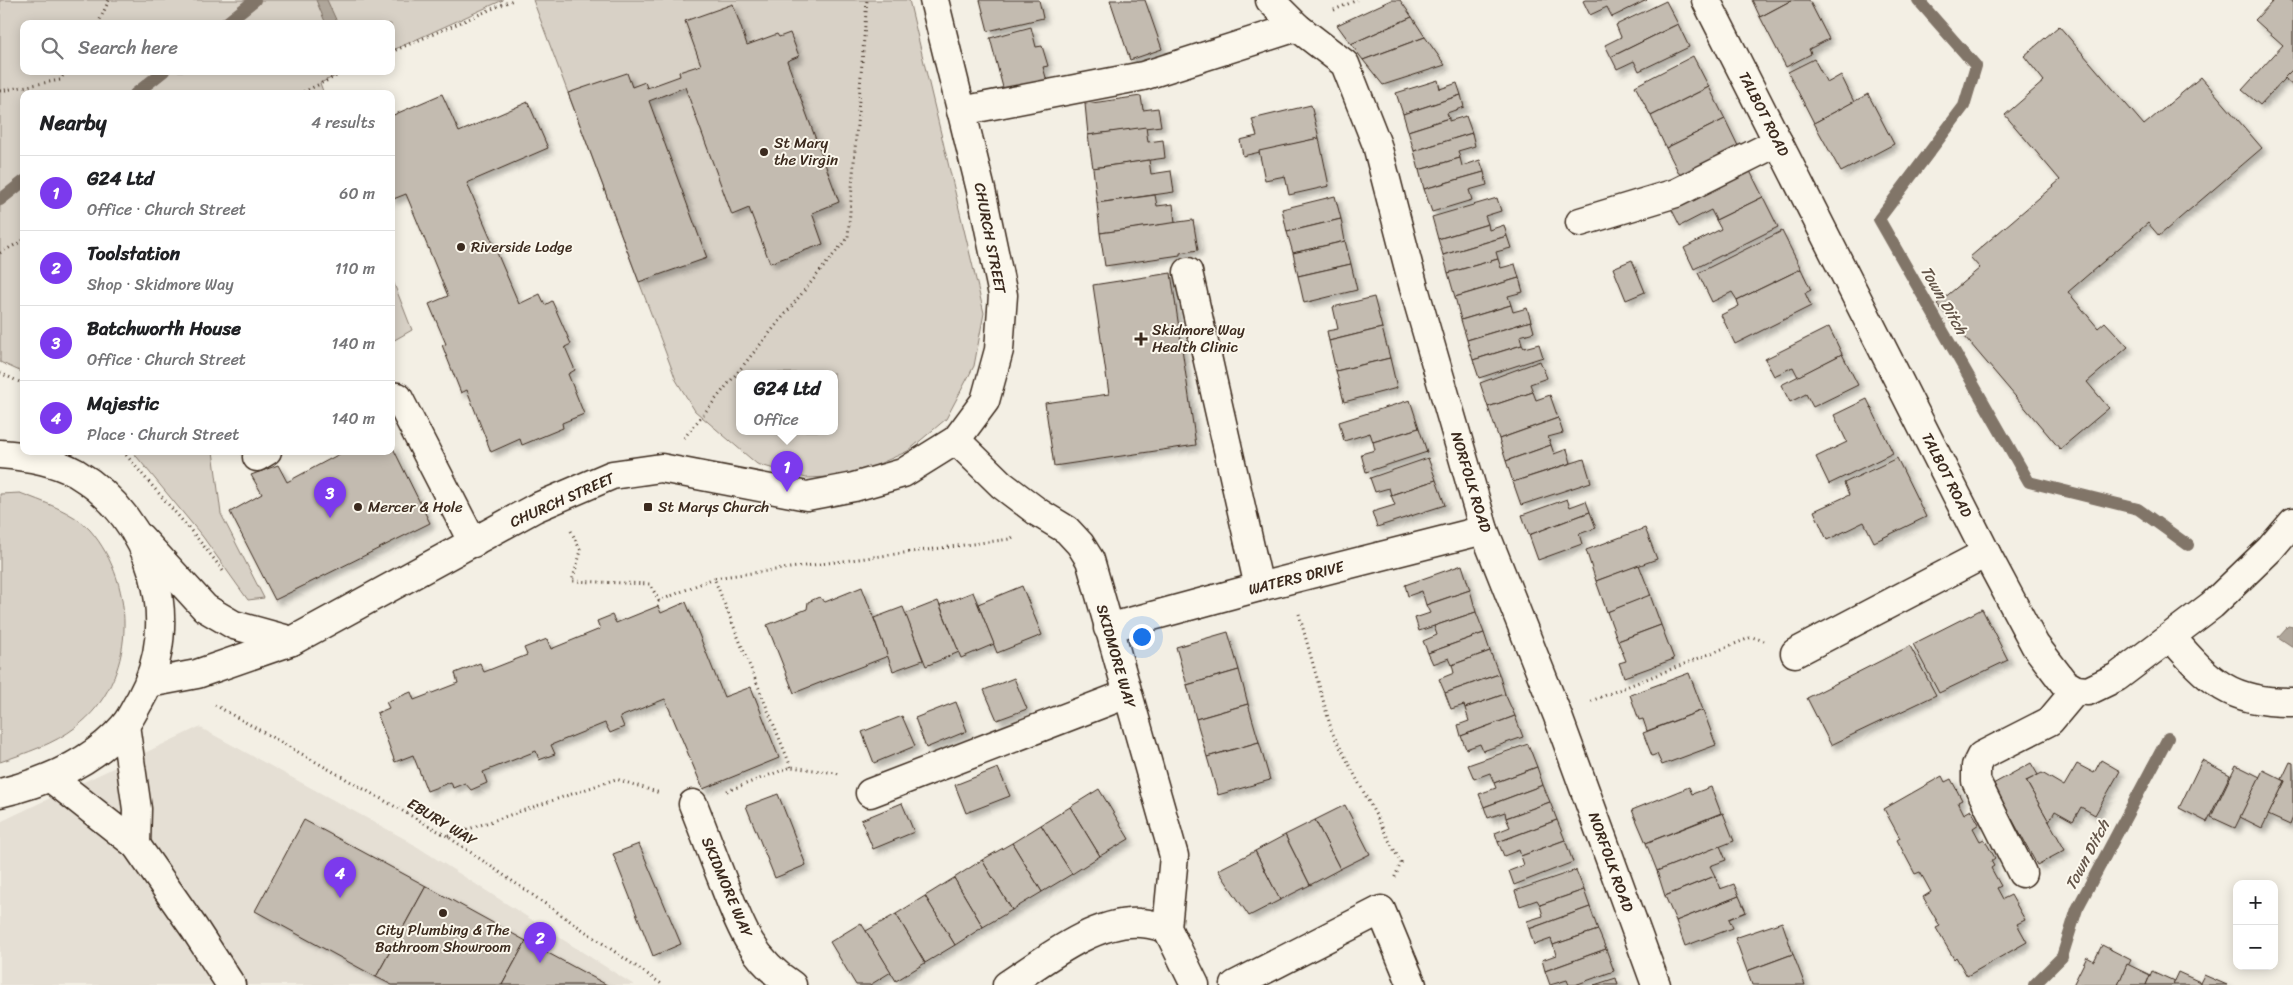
<!DOCTYPE html>
<meta charset="utf-8">
<style>
:root{--surface:#fff;--page:#f6f6f6;--text:#202124;--muted:#757577;--line:#e0e0e0;--accent:#7c3aed}
body{margin:0;font-family:Sriracha,sans-serif;background:var(--page);color:var(--text)}
.controls{position:absolute;right:15px;bottom:15px;display:grid;overflow:hidden;border-radius:10px;box-shadow:0 2px 12px #0003}
.controls button{width:45px;height:45px;display:grid;place-items:center;padding:0;border:0;border-bottom:1px solid var(--line);background:var(--surface);color:var(--text);font:25px sans-serif}
.you{position:absolute;left:1141px;top:636px;width:18px;height:18px;margin:-12px;border:4px solid #fff;border-radius:50%;background:#1a73e8;box-shadow:0 0 0 8px #1a73e833}
.badge{display:grid;place-items:center;width:32px;height:32px;border-radius:50%;background:var(--accent);color:#fff;font-size:16px;font-weight:700}
.pin{position:absolute;translate:-50% -41px;filter:drop-shadow(0 1px 2px #0008)}
.pin::after{content:'';position:absolute;top:26px;width:18px;height:15px;background:inherit;clip-path:polygon(0 0,100% 0,50% 100%)}
.popup{position:absolute;left:736px;top:370px;width:102px;height:65px;box-sizing:border-box;display:grid;place-content:center;border-radius:10px;background:var(--surface);filter:drop-shadow(0 1px 4px #0005);font-size:16px;white-space:nowrap;color:var(--muted)}
.popup b{font-size:19px;color:var(--text)}
.popup::after{content:'';position:absolute;left:50%;top:100%;margin-left:-10px;border:10px solid transparent;border-top-color:var(--surface)}
.list{margin:0;padding:0;list-style:none}
h2{display:flex;justify-content:space-between;align-items:center;height:65px;margin:0;padding:0 20px;font-size:21px}
h2 small{font-size:16px;font-weight:400;color:var(--muted)}
.list li{display:grid;grid-template-columns:32px 1fr auto;gap:15px;align-items:center;box-sizing:border-box;height:75px;padding:0 20px;border-top:1px solid var(--line)}
.list b{display:block;font-size:19px;white-space:nowrap}
.list p{margin:0;font-size:16px;white-space:nowrap;color:var(--muted)}
.list em{font-size:16px;font-style:normal;color:var(--muted)}
.icon{flex:none;width:28px;height:28px;fill:none;stroke:currentColor;stroke-width:2;stroke-linecap:round;stroke-linejoin:round}
.map{position:relative;flex:none;width:2293px;height:985px;overflow:hidden}
.search{position:absolute;background:var(--surface);box-shadow:0 2px 12px #0003;left:20px;top:20px;width:375px;height:55px;display:flex;align-items:center;gap:12px;box-sizing:border-box;padding:0 18px;border-radius:10px;color:var(--muted);font-size:19px}
.panel{position:absolute;background:var(--surface);box-shadow:0 2px 12px #0003;left:20px;top:90px;width:375px;height:365px;border-radius:10px}
.map>svg:first-child{display:block}
.built{fill:#e5dfd4}
.green{fill:#d8d1c6;stroke:#8a7e72;fill-rule:evenodd}
.water{fill:#afa69a;stroke:#817468}
.lines{fill:none;stroke-linecap:round;stroke-linejoin:round}
.stream{stroke:#817468;stroke-width:12}
.building{fill:#c3bbb0;stroke:#3b2a1e;filter:url(#shadow)}
.minor-casing{stroke:#3b2a1e;stroke-width:31}
.major-casing{stroke:#3b2a1e;stroke-width:31}
.path{stroke:#3b2a1e;stroke-width:3;stroke-dasharray:1 4;stroke-linecap:butt}
.minor{stroke:#fbf7ec;stroke-width:28}
.major{stroke:#fbf7ec;stroke-width:28}
.poi-dot{fill:#3b2a1e;stroke:#fbf7ec;stroke-width:2}
.labels{text-anchor:middle;dominant-baseline:central;stroke-width:4;stroke-linejoin:round;paint-order:stroke}
.street-label{font-size:15px;fill:#3b2a1e;stroke:#fbf7ec}
.poi-label{font-size:15px;fill:#3b2a1e;stroke:#fbf7ec;text-anchor:start}
.water-label{font-size:16px;font-style:italic;fill:#645549;stroke:#fbf7ec}
</style>
<div class="map">
<svg width="2293" height="985" viewBox="0 0 2293 985">
<defs>
<filter id="shadow"><feDropShadow dx="4.5" dy="4.5" stdDeviation="2.5" flood-color="#0004"/></filter>
</defs>
<rect width="100%" height="100%" fill="#f3efe4"/>
<filter id="ink" filterUnits="userSpaceOnUse"><feTurbulence type="fractalNoise" baseFrequency=".02" numOctaves="2"/><feDisplacementMap in="SourceGraphic" scale="10" xChannelSelector="R" yChannelSelector="G"/><feConvolveMatrix kernelMatrix="1 2 1 2 8 2 1 2 1" color-interpolation-filters="sRGB"/></filter>
<g filter="url(#ink)">
<!-- built -->
<polygon class="built" points="199,727 405,839 634,985 0,985 0,822"/>
<!-- green -->
<g class="green">
<polygon points="0,0 503,0 391,51 391,24 24,24 24,71 347,71 320,83 324,94 24,94 24,373 0,362"/>
<path d="M533,0H909L984,313L974,366L946,419L908,451L852,476L806,478L757,464L695,411L676,380ZM740,373H834V431H740Z"/>
<polygon points="391,276 412,330 391,342"/>
<polygon points="132,451 213,451 221,514 264,598 248,600 203,537"/>
<path d="M20,493C41,501 74,512 90,530C138,586 137,681 76,727C54,744 26,753 0,762V494Z"/>
</g>
<!-- water -->
<g class="water">
<polygon points="316,0 327,0 338,24 326,24"/>
<polygon points="2288,626 2293,627 2293,647 2278,637"/>
</g>
<g class="lines">
<!-- stream -->
<g class="stream">
<polyline points="1918,0 1976,66 1964,106 1879,219 2029,482 2138,509 2188,545"/>
<polyline points="225,24 255,0"/>
<polyline points="135,94 164,71"/>
<polyline points="0,200 24,181"/>
<polyline points="2034,985 2062,957 2077,909 2168,738"/>
</g>
</g>
<!-- building -->
<g class="building">
<polygon points="980,0 1039,0 1043,18 988,31"/>
<polygon points="1110,0 1145,0 1162,49 1130,60"/>
<polygon points="1391,0 1400,0 1412,17 1351,44 1337,25"/>
<polygon points="1585,0 1647,0 1612,17 1607,7 1590,15 1583,1"/>
<polygon points="1752,0 1792,0 1760,17"/>
<polygon points="1792,0 1809,0 1829,39 1809,49 1811,54 1786,67 1760,17"/>
<polygon points="2274,0 2293,0 2293,69 2260,105 2242,90 2283,45 2255,20"/>
<polygon points="1666,1 1678,24 1611,57 1605,45 1621,37 1616,25"/>
<polygon points="733,4 747,45 777,34 779,37 790,33 799,56 787,61 839,202 812,213 823,244 770,263 749,208 732,215 685,87 649,101 707,258 639,282 568,93 627,73 632,87 645,82 647,88 680,76 679,72 701,65 685,21"/>
<polygon points="1412,17 1425,37 1363,60 1351,44"/>
<polygon points="1678,24 1689,47 1639,71 1634,61 1617,69 1611,57"/>
<polygon points="2059,26 2144,125 2201,77 2262,148 2159,236 2148,223 2068,292 2098,328 2105,322 2128,347 2087,382 2109,408 2060,449 1937,304 1980,268 1970,257 2060,180 2005,115 2044,81 2024,56"/>
<polygon points="1031,27 1036,47 1042,46 1048,66 1043,67 1049,88 1006,99 990,38"/>
<polygon points="1425,37 1445,65 1383,85 1363,60"/>
<polygon points="1693,56 1709,87 1651,116 1635,86"/>
<polygon points="1814,59 1827,83 1841,75 1854,102 1814,123 1788,72"/>
<polygon points="2293,69 2293,86 2284,78"/>
<polygon points="1438,80 1440,89 1457,83 1461,95 1403,114 1396,93"/>
<polygon points="1709,87 1725,119 1666,148 1651,116"/>
<polygon points="442,94 459,132 528,102 548,148 467,183 519,304 540,294 545,305 552,301 571,344 565,347 575,370 568,374 584,414 562,423 563,428 522,445 520,439 491,452 467,390 461,393 442,345 446,344 429,304 448,296 406,194 391,200 391,116"/>
<polygon points="1868,94 1894,144 1841,172 1814,123"/>
<polygon points="1461,95 1464,107 1447,113 1449,118 1408,131 1403,114"/>
<polygon points="1141,96 1143,110 1158,108 1161,126 1088,135 1085,104"/>
<polygon points="1311,105 1319,138 1243,156 1240,140 1257,136 1252,119"/>
<polygon points="1466,116 1472,133 1414,151 1408,131 1449,118 1449,121"/>
<polygon points="1725,119 1740,150 1682,179 1666,148"/>
<polygon points="1146,127 1148,142 1163,140 1165,158 1093,168 1088,135"/>
<polygon points="1472,133 1475,146 1458,151 1460,158 1419,170 1414,151"/>
<polygon points="1319,138 1329,186 1289,195 1285,176 1265,180 1259,151"/>
<polygon points="1460,158 1462,166 1480,160 1484,172 1424,189 1419,170"/>
<polygon points="1149,160 1151,174 1171,171 1174,192 1097,203 1093,168"/>
<polygon points="1749,169 1763,197 1716,220 1711,210 1680,226 1671,208"/>
<polygon points="1484,172 1487,185 1469,190 1472,200 1432,212 1424,189"/>
<polygon points="1155,195 1157,206 1173,204 1175,223 1100,233 1097,203"/>
<polygon points="1335,196 1341,219 1287,232 1282,209"/>
<polygon points="1763,197 1778,227 1694,269 1684,248 1721,229 1716,220"/>
<polygon points="1497,198 1501,211 1485,216 1488,224 1438,239 1432,217"/>
<polygon points="1341,219 1345,241 1293,253 1287,232"/>
<polygon points="1193,220 1198,250 1180,253 1180,255 1105,266 1100,233"/>
<polygon points="1488,224 1489,230 1504,225 1507,236 1443,255 1438,239"/>
<polygon points="1782,231 1801,269 1737,300 1732,292 1712,302 1698,273"/>
<polygon points="1507,236 1511,248 1496,252 1498,259 1448,273 1443,255"/>
<polygon points="1345,241 1351,264 1298,276 1293,253"/>
<polygon points="1498,259 1501,268 1515,264 1519,278 1455,297 1448,273"/>
<polygon points="1632,260 1645,292 1626,300 1613,268"/>
<polygon points="1351,264 1357,290 1304,303 1298,276"/>
<polygon points="1801,269 1811,290 1805,293 1811,306 1735,344 1721,315 1739,306 1737,300"/>
<polygon points="1171,273 1196,445 1054,466 1045,403 1109,394 1093,285"/>
<polygon points="1519,278 1523,292 1508,296 1511,305 1461,320 1455,297"/>
<polygon points="1374,297 1382,328 1329,341 1327,331 1338,329 1333,307"/>
<polygon points="1511,305 1513,312 1527,308 1531,321 1467,340 1461,320"/>
<polygon points="1531,321 1534,332 1520,336 1522,345 1473,360 1467,340"/>
<polygon points="1829,327 1842,354 1798,377 1793,367 1774,376 1765,359"/>
<polygon points="1382,328 1390,358 1336,371 1329,341"/>
<polygon points="1539,344 1543,357 1479,378 1473,360 1522,345 1524,348"/>
<polygon points="1842,354 1858,385 1813,407 1806,394 1790,402 1781,385"/>
<polygon points="1390,358 1397,388 1344,402 1336,371"/>
<polygon points="1540,361 1547,378 1530,384 1533,392 1488,407 1480,383"/>
<polygon points="1533,392 1536,400 1550,395 1558,418 1499,439 1488,407"/>
<polygon points="1867,399 1893,453 1829,484 1816,457 1847,442 1834,415"/>
<polygon points="1410,400 1419,428 1373,442 1370,433 1344,441 1339,422"/>
<polygon points="1558,418 1563,433 1548,437 1551,445 1506,461 1499,439"/>
<polygon points="1419,428 1427,452 1366,472 1361,454 1375,450 1373,442"/>
<polygon points="391,444 430,523 275,600 230,512 262,494 251,475 278,465 287,482 345,451 391,451"/>
<polygon points="1551,445 1554,454 1567,449 1571,463 1513,482 1506,461"/>
<polygon points="1428,458 1436,480 1391,495 1389,488 1375,492 1370,478"/>
<polygon points="1897,458 1926,517 1874,542 1864,522 1827,540 1814,511 1849,495 1844,483"/>
<polygon points="1584,459 1591,482 1521,505 1513,482"/>
<polygon points="1436,480 1445,505 1377,527 1372,512 1395,505 1391,495"/>
<polygon points="1567,499 1570,507 1586,501 1590,512 1529,535 1522,515"/>
<polygon points="1590,512 1596,528 1579,534 1582,544 1538,560 1529,535"/>
<polygon points="1645,528 1657,559 1596,581 1586,550"/>
<polygon points="1462,565 1470,590 1426,605 1422,591 1408,596 1405,585"/>
<polygon points="1639,565 1651,596 1607,612 1596,581"/>
<polygon points="1022,586 1042,635 997,653 978,604"/>
<polygon points="862,587 888,656 794,693 767,625 807,609 808,602 819,597 825,602"/>
<polygon points="1470,590 1476,612 1419,631 1415,618 1430,613 1426,605"/>
<polygon points="973,592 994,644 961,658 940,605"/>
<polygon points="1650,595 1661,625 1618,641 1607,612"/>
<polygon points="938,601 959,652 926,666 905,614"/>
<polygon points="686,602 724,697 751,687 779,758 703,789 665,699 620,717 624,727 610,733 605,723 551,745 555,754 539,760 536,751 483,772 487,783 471,790 465,783 453,788 451,782 427,791 413,755 395,762 377,713 389,708 386,702 411,692 414,700 458,683 455,673 480,663 484,672 527,655 524,648 547,639 551,649 600,629 597,621 612,615 616,623 658,606 661,613"/>
<polygon points="903,607 923,660 893,671 874,618"/>
<polygon points="1982,609 2008,660 1939,693 1913,644"/>
<polygon points="1476,612 1484,633 1428,653 1423,641 1437,635 1434,626"/>
<polygon points="1661,625 1674,659 1624,677 1619,663 1626,661 1618,641"/>
<polygon points="1228,632 1239,670 1187,685 1176,647"/>
<polygon points="1484,633 1490,651 1452,665 1449,658 1433,664 1428,653"/>
<polygon points="1910,646 1936,695 1831,745 1807,698"/>
<polygon points="1490,651 1499,674 1445,693 1439,679 1454,673 1452,665"/>
<polygon points="1239,670 1248,704 1196,719 1187,685"/>
<polygon points="1689,673 1703,710 1647,731 1643,719 1639,720 1630,695"/>
<polygon points="1499,674 1505,694 1465,708 1464,705 1451,709 1445,693"/>
<polygon points="1014,678 1027,709 997,720 984,690"/>
<polygon points="1505,694 1515,716 1461,736 1458,725 1469,721 1465,708"/>
<polygon points="956,702 967,731 926,748 915,718"/>
<polygon points="1248,704 1259,742 1207,757 1196,719"/>
<polygon points="1703,710 1716,745 1662,765 1657,754 1652,756 1643,733"/>
<polygon points="902,716 915,746 874,763 862,732"/>
<polygon points="1515,716 1523,737 1483,751 1480,744 1466,749 1461,736"/>
<polygon points="1259,742 1270,780 1218,795 1207,757"/>
<polygon points="1528,744 1537,767 1494,783 1490,773 1474,779 1468,765"/>
<polygon points="2101,760 2120,771 2095,815 2081,807 2073,821 2055,811 2049,822 2026,781 2042,773 2064,786 2077,764 2094,773"/>
<polygon points="2202,760 2230,775 2207,822 2179,808"/>
<polygon points="2290,762 2293,763 2293,817 2290,825 2268,815 2285,781 2282,779"/>
<polygon points="2031,763 2038,775 2026,781 2065,850 2037,865 1993,784"/>
<polygon points="2236,765 2260,777 2235,828 2211,817"/>
<polygon points="1537,767 1543,785 1484,807 1479,794 1496,788 1494,783"/>
<polygon points="998,768 1010,796 966,813 955,785"/>
<polygon points="2263,770 2285,781 2262,828 2240,817"/>
<polygon points="1942,776 1945,782 1951,779 1962,800 1958,802 1964,814 1971,810 1979,824 1973,828 1980,841 1984,839 1995,858 1991,861 1994,866 1991,868 2001,886 1997,888 2003,899 2011,895 2025,920 2017,924 2027,942 1967,976 1956,957 1954,959 1936,928 1940,926 1923,897 1931,892 1920,872 1915,874 1897,840 1900,838 1884,809"/>
<polygon points="1543,785 1550,802 1506,818 1505,812 1488,818 1484,807"/>
<polygon points="1689,787 1692,794 1711,787 1721,813 1646,843 1632,810"/>
<polygon points="1099,789 1129,839 1100,856 1070,807"/>
<polygon points="778,794 806,865 775,878 746,806"/>
<polygon points="1550,802 1557,820 1498,842 1495,833 1510,827 1506,818"/>
<polygon points="902,803 914,832 873,849 861,820"/>
<polygon points="1345,805 1370,854 1340,869 1315,820"/>
<polygon points="1070,807 1100,856 1072,874 1041,825"/>
<polygon points="1723,813 1734,841 1657,871 1646,843"/>
<polygon points="304,820 426,886 376,977 255,911"/>
<polygon points="1315,820 1340,869 1310,885 1285,835"/>
<polygon points="1557,820 1565,840 1521,856 1519,850 1504,856 1498,842"/>
<polygon points="1041,825 1072,874 1042,892 1012,843"/>
<polygon points="1285,835 1310,885 1280,900 1255,851"/>
<polygon points="1565,840 1573,862 1514,885 1509,871 1524,865 1521,856"/>
<polygon points="1012,843 1042,892 1012,910 982,860"/>
<polygon points="639,844 681,944 653,956 613,854"/>
<polygon points="1720,846 1726,860 1710,866 1715,876 1665,896 1657,871"/>
<polygon points="1255,851 1280,900 1249,916 1218,870"/>
<polygon points="982,860 1012,910 983,927 954,878"/>
<polygon points="1576,870 1584,890 1540,905 1537,900 1520,906 1515,891"/>
<polygon points="1715,876 1720,889 1734,884 1739,896 1676,921 1665,896"/>
<polygon points="954,878 983,927 955,945 925,896"/>
<polygon points="426,886 526,941 502,985 392,985 376,977"/>
<polygon points="1584,890 1590,907 1529,929 1527,921 1543,916 1540,905"/>
<polygon points="925,896 955,945 925,963 896,914"/>
<polygon points="1739,896 1746,912 1729,919 1733,928 1685,946 1676,921"/>
<polygon points="1590,907 1598,930 1553,945 1551,939 1534,945 1529,929"/>
<polygon points="896,914 925,963 896,981 866,931"/>
<polygon points="1782,922 1793,954 1747,971 1735,938"/>
<polygon points="861,923 891,972 870,985 856,985 830,942"/>
<polygon points="1598,930 1606,949 1545,971 1542,960 1556,955 1553,945"/>
<polygon points="526,941 607,985 502,985"/>
<polygon points="2102,945 2131,960 2118,985 2073,985 2087,957 2094,961"/>
<polygon points="1606,949 1614,971 1575,985 1569,985 1567,980 1550,985 1545,971"/>
<polygon points="1793,954 1805,985 1752,985 1747,971"/>
<polygon points="2127,964 2150,975 2146,985 2118,985"/>
<polygon points="2152,971 2174,981 2172,985 2146,985"/>
<polygon points="2178,972 2200,982 2199,985 2172,985"/>
<polygon points="2204,975 2227,985 2199,985"/>
<polygon points="1616,978 1618,985 1594,985"/>
</g>
<g class="lines">
<!-- minor casing -->
<g class="minor-casing">
<g id="minor">
<polyline points="1270,0 1297,27 1345,64 1377,145 1414,288 1484,530 1557,714 1656,985"/>
<polyline points="1706,0 1986,553 2035,645 2064,683 2076,690 2088,691 2117,677 2212,605 2270,549 2293,522"/>
<polyline points="961,111 1143,76 1297,27"/>
<polyline points="1580,222 1676,193 1778,142"/>
<polyline points="1188,272 1259,587"/>
<polyline points="391,396 398,397 473,543"/>
<polyline points="956,440 1002,485 1039,513 1067,530 1080,544 1090,560 1174,856 1167,928 1195,985"/>
<polyline points="257,457 267,451"/>
<polyline points="140,537 205,608 234,625 292,641"/>
<polyline points="1108,628 1259,587 1484,530"/>
<path d="M2171,637C2210,682 2230,703 2293,702"/>
<polyline points="1795,653 1986,553"/>
<polyline points="149,683 197,674 292,641 535,508 612,475 661,468 807,496 854,487 903,473 956,440 985,401 999,350 1003,295 981,190 934,0"/>
<polyline points="51,778 136,845 137,809 125,725"/>
<polyline points="870,793 1127,694"/>
<path d="M693,804C703,829 712,854 722,879C739,923 750,958 792,985"/>
<polyline points="136,845 194,928 231,985"/>
<polyline points="2022,873 1976,781 1976,766 1981,756 2050,721 2076,690"/>
<path d="M1007,985C1044,961 1094,920 1140,923C1149,923 1158,926 1167,928"/>
<polyline points="1235,985 1381,910 1412,985"/>
</g>
</g>
<!-- major casing -->
<g class="major-casing">
<path id="major" d="M0,454C26,456 53,460 76,473C153,519 184,621 140,700C135,708 131,718 124,726C93,762 46,782 0,793"/>
</g>
<!-- path -->
<g class="path">
<polyline points="1334,10 1357,0"/>
<polyline points="98,24 109,0"/>
<polyline points="391,52 513,0"/>
<polyline points="0,91 60,80 66,71"/>
<polyline points="299,94 347,71"/>
<polyline points="0,253 24,240"/>
<polyline points="0,373 24,384"/>
<polyline points="684,438 848,237 867,0"/>
<path d="M123,451C156,492 192,529 223,571L222,574"/>
<polyline points="571,531 581,551 572,581 650,584 659,601 714,578"/>
<polyline points="1299,614 1332,732 1401,863 1394,879"/>
<polyline points="1591,701 1752,637 1764,641"/>
<polyline points="215,705 447,836 663,985"/>
<polyline points="791,767 714,578 1010,539 1013,537"/>
<polyline points="727,791 791,767 836,773 840,775"/>
<polyline points="448,836 616,779 660,793"/>
</g>
<!-- minor -->
<use href="#minor" class="minor"/>
<!-- major -->
<use href="#major" class="major"/>
</g>
</g>
<!-- markers -->
<g class="poi-dot">
<circle cx="764" cy="152" r="5"/>
<circle cx="461" cy="247" r="5"/>
<path d="M1138.5 331.5h5v5h5v5h-5v5h-5v-5h-5v-5h5z"/>
<circle cx="358" cy="507" r="5"/>
<rect x="643" y="502" width="10" height="10" rx="2.5"/>
<circle cx="443" cy="913" r="5"/>
</g>
<g class="labels">
<!-- street labels -->
<g class="street-label">
<text transform="translate(1764 114) rotate(63)">TALBOT ROAD</text>
<text transform="translate(990 238) rotate(79)">CHURCH STREET</text>
<text transform="translate(1947 475) rotate(63)">TALBOT ROAD</text>
<text transform="translate(1471 482) rotate(73)">NORFOLK ROAD</text>
<text transform="translate(562 500) rotate(-24)">CHURCH STREET</text>
<text transform="translate(1296 578) rotate(-14)">WATERS DRIVE</text>
<text transform="translate(1116 656) rotate(74)">SKIDMORE WAY</text>
<text transform="translate(442 822) rotate(31)">EBURY WAY</text>
<text transform="translate(1611 862) rotate(70)">NORFOLK ROAD</text>
<text transform="translate(727 887) rotate(67)">SKIDMORE WAY</text>
</g>
<!-- poi labels -->
<g class="poi-label">
<text x="774" y="143">St Mary<tspan x="774" dy="17">the Virgin</tspan></text>
<text x="471" y="247">Riverside Lodge</text>
<text x="1152" y="330">Skidmore Way<tspan x="1152" dy="17">Health Clinic</tspan></text>
<text x="368" y="507">Mercer &amp; Hole</text>
<text x="658" y="507">St Marys Church</text>
<text x="443" y="930" text-anchor="middle">City Plumbing &amp; The<tspan x="443" dy="17">Bathroom Showroom</tspan></text>
</g>
<!-- water labels -->
<g class="water-label">
<text transform="translate(1944 300) rotate(60)">Town Ditch</text>
<text transform="translate(2087 855) rotate(-62)">Town Ditch</text>
</g>
</g>
</svg>
<div class="controls">
<button>+</button>
<button>−</button>
</div>
<div class="you"></div>
<div class="pin badge" style="left:787px;top:492px">1</div>
<div class="popup"><b>G24 Ltd</b>Office</div>
<div class="pin badge" style="left:540px;top:963px">2</div>
<div class="pin badge" style="left:330px;top:518px">3</div>
<div class="pin badge" style="left:340px;top:898px">4</div>
<div class="search"><svg class="icon" aria-label="search" viewBox="0 0 24 24"><circle cx="10" cy="10" r="6"/><path d="M15 15l6 6"/></svg>Search here</div>
<section class="panel">
<h2>Nearby<small>4 results</small></h2>
<ul class="list">
<li><span class="badge">1</span><div><b>G24 Ltd</b><p>Office · Church Street</p></div><em>60 m</em></li>
<li><span class="badge">2</span><div><b>Toolstation</b><p>Shop · Skidmore Way</p></div><em>110 m</em></li>
<li><span class="badge">3</span><div><b>Batchworth House</b><p>Office · Church Street</p></div><em>140 m</em></li>
<li><span class="badge">4</span><div><b>Majestic</b><p>Place · Church Street</p></div><em>140 m</em></li>
</ul>
</section>
</div>
